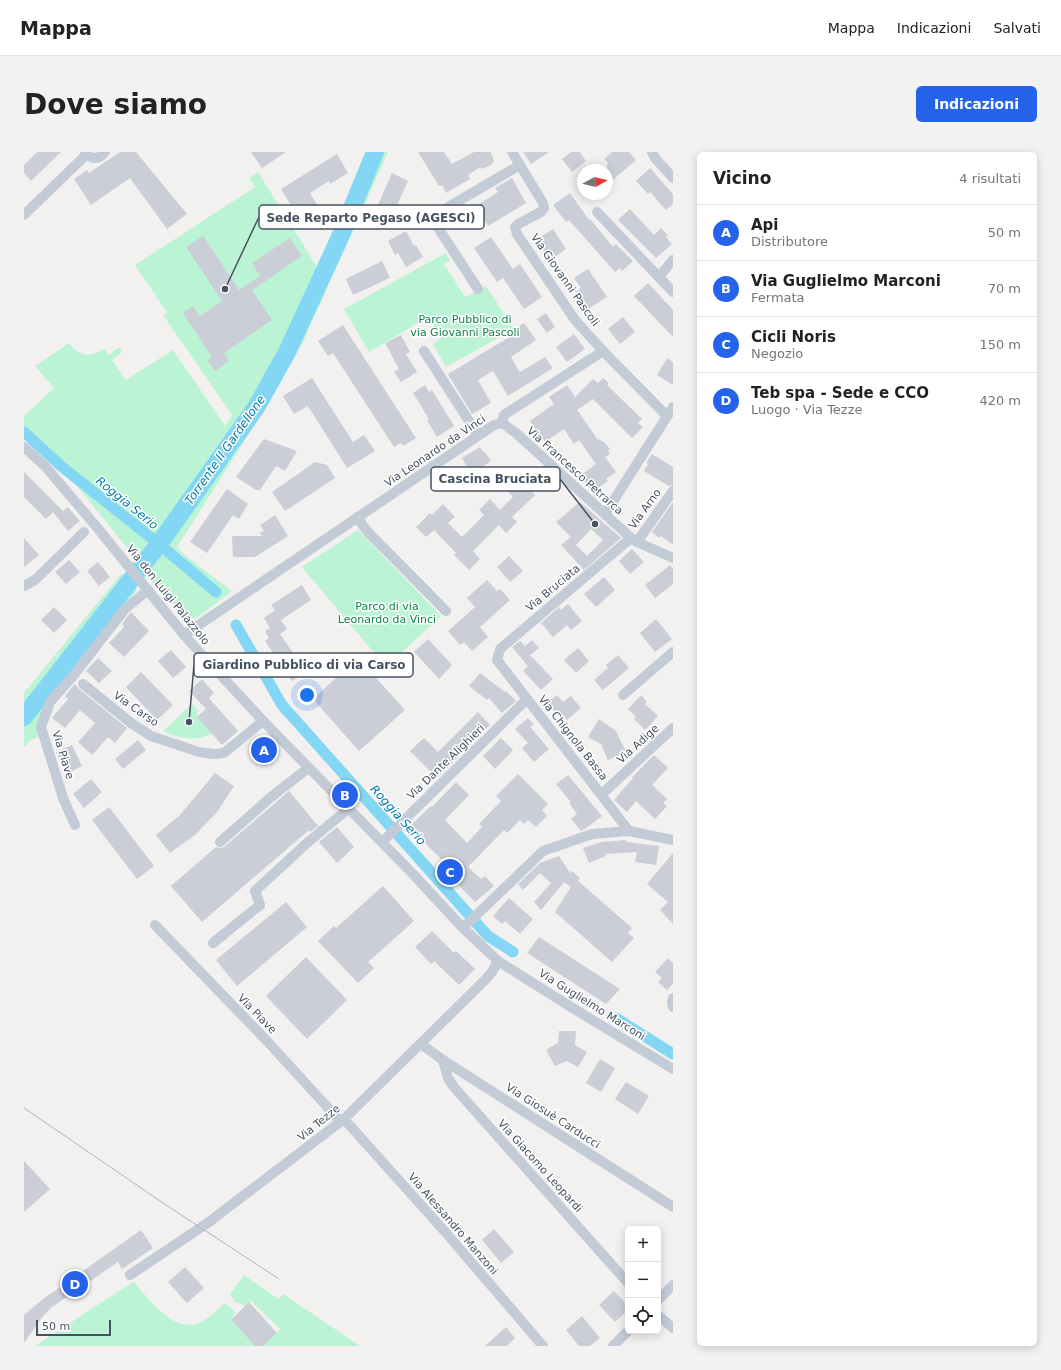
<!DOCTYPE html>
<html lang="it">
<meta charset="utf-8">
<style>
:root{--surface:#fff;--page:#f2f2f2;--text:#222;--muted:#767676;--line:#e0e0e0;--accent:#2563eb}
body{margin:0;font-family:"DejaVu Sans",sans-serif;background:var(--page);color:var(--text)}
.controls{position:absolute;right:12px;bottom:12px;display:grid;overflow:hidden;border-radius:6px;box-shadow:0 2px 10px #0003}
.controls button{width:36px;height:36px;display:grid;place-items:center;padding:0;border:0;border-bottom:1px solid var(--line);background:var(--surface);color:var(--text);font:20px sans-serif}
.compass{position:absolute;left:553px;top:12px;width:36px;height:36px;border-radius:50%;background:var(--surface);box-shadow:0 2px 10px #0003;rotate:82deg}
.scale{position:absolute;left:12px;bottom:10px;width:75px;box-sizing:border-box;padding-left:4px;border:2px solid #465260;border-top:0;font-size:11px;line-height:14px;white-space:nowrap;color:#465260;-webkit-text-stroke:3px #fff;paint-order:stroke}
.you{position:absolute;left:283px;top:543px;width:14px;height:14px;margin:-10px;border:3px solid #fff;border-radius:50%;background:#1a73e8;box-shadow:0 0 0 6px #1a73e833}
.badge{display:grid;place-items:center;width:26px;height:26px;border-radius:50%;background:var(--accent);color:#fff;font-size:13px;font-weight:700}
.pin{position:absolute;translate:-50% -50%;border:2px solid #fff;box-shadow:0 1px 4px #0006}
.list{margin:0;padding:0;list-style:none}
h2{display:flex;justify-content:space-between;align-items:center;height:52px;margin:0;padding:0 16px;font-size:17px}
h2 small{font-size:13px;font-weight:400;color:var(--muted)}
.list li{display:grid;grid-template-columns:26px 1fr auto;gap:12px;align-items:center;box-sizing:border-box;height:56px;padding:0 16px;border-top:1px solid var(--line)}
.list b{display:block;font-size:15px;white-space:nowrap}
.list p{margin:0;font-size:13px;white-space:nowrap;color:var(--muted)}
.list em{font-size:13px;font-style:normal;color:var(--muted)}
.icon{flex:none;width:22px;height:22px;fill:none;stroke:currentColor;stroke-width:2;stroke-linecap:round;stroke-linejoin:round}
.map{position:relative;flex:none;width:649px;height:1194px;overflow:hidden;border-radius:6px}
header{display:flex;align-items:center;gap:24px;box-sizing:border-box;height:56px;padding:0 20px;background:var(--surface);border-bottom:1px solid var(--line)}
header strong{font-size:19px}
nav{display:flex;gap:22px;margin-inline-start:auto;font-size:14px}
.intro{display:flex;align-items:center;justify-content:space-between;box-sizing:border-box;height:96px;padding:0 24px}
h1{margin:0;font-size:28px}
.button{padding:10px 18px;border-radius:6px;background:var(--accent);color:#fff;font-size:14px;font-weight:700}
main{display:flex;gap:24px;padding:0 24px}
aside{flex:1;background:var(--surface);border-radius:6px;box-shadow:0 2px 10px #0003}
.map>svg:first-child{display:block}
.green{fill:#bbf4d4}
.lines{fill:none;stroke-linecap:round;stroke-linejoin:round}
.canal{stroke:#84d7f4;stroke-width:11}
.river{stroke:#84d7f4;stroke-width:18}
.building{fill:#cbced6;fill-rule:evenodd}
.minor{stroke:#c2cbd6;stroke-width:10}
.tram{stroke:#b1b5bb;stroke-width:1}
.labels{text-anchor:middle;dominant-baseline:central;stroke-width:3;stroke-linejoin:round;paint-order:stroke}
.street-label{font-size:11px;fill:#465260;stroke:#fff}
.park-label{font-size:11px;fill:#0e834f;stroke:#fff}
.water-label{font-size:12px;font-style:italic;fill:#027ca8;stroke:#fff}
.leader{fill:none;stroke:#465260;stroke-width:1.5}
.callout-dot{fill:#465260;stroke:#fff;stroke-width:1.5}
.callout{fill:#fff;stroke:#465260;stroke-width:1.5}
.callout-label{font-size:12px;text-anchor:middle;font-weight:bold;fill:#465260}
</style>
<header>
<strong>Mappa</strong>
<nav><a>Mappa</a><a>Indicazioni</a><a>Salvati</a></nav>
</header>
<div class="intro"><h1>Dove siamo</h1><a class="button">Indicazioni</a></div>
<main>
<div class="map">
<svg width="649" height="1194" viewBox="0 0 649 1194">
<rect width="100%" height="100%" fill="#f3f0f0"/>
<!-- green -->
<g class="green">
<path d="M343,0H364L279,190L246,249L153,395L163,405L208,439L174,465L170,466H165L154,458L142,443L140,445L125,426L121,418L54,335L0,283V264L30,236L11,214L45,191C56,205 64,206 80,197L85,203L95,195L98,200L88,208L102,228L149,198L201,274L208,263L139,163L143,160L111,113L231,35L225,26L234,20L293,115Z"/>
<polygon points="422,101 426,108 420,112 441,145 462,134 490,177 422,215 409,192 417,186 404,165 345,200 320,157"/>
<polygon points="334,378 417,464 362,515 278,415"/>
<polygon points="98,421 113,438 22,555 16,584 7,588 0,595 0,541"/>
<path d="M168,552L175,559L172,561L190,581C173,590 157,587 139,579Z"/>
<polygon points="220,1123 254,1147 259,1142 336,1194 239,1194 256,1177 227,1149 221,1154 211,1150 206,1142"/>
<path d="M110,1129L113,1134C129,1151 152,1184 179,1169C187,1164 194,1157 201,1151L211,1160L207,1168L231,1194H11Z"/>
</g>
<g class="lines">
<!-- canal -->
<g class="canal">
<polyline points="0,280 37,314 135,392 192,440"/>
<polyline points="212,473 258,553 464,784 489,800"/>
<polyline points="592,866 649,902"/>
</g>
<!-- river -->
<polyline class="river" points="0,565 135,392 233,254 263,200 317,83 351,0"/>
</g>
<!-- building -->
<g class="building">
<polygon points="13,0 37,0 7,29 0,21 0,13"/>
<polygon points="96,0 112,0 163,62 143,77 106,26 67,53 50,27 63,18 65,21"/>
<polygon points="227,0 262,0 238,16"/>
<polygon points="394,0 420,0 428,12 450,0 467,0 470,9 467,13 458,17 456,15 444,23 446,27 422,41 418,33 415,34"/>
<polygon points="499,0 525,0 507,12"/>
<polygon points="547,0 556,0 562,9 548,20 538,7"/>
<polygon points="588,0 605,0 612,8 583,33 583,13 584,11 580,7"/>
<polygon points="313,2 324,21 306,32 305,29 286,41 297,60 278,72 257,37"/>
<polygon points="626,16 649,42 649,52 642,58 626,40 624,42 612,29"/>
<polygon points="368,21 384,29 369,62 353,55"/>
<polygon points="488,26 502,51 464,74 452,54 474,40 471,36"/>
<polygon points="546,41 565,68 566,67 589,95 592,92 609,109 598,119 596,116 591,120 545,68 542,70 529,53"/>
<polygon points="606,57 630,83 637,76 644,83 642,85 648,92 632,106 594,68"/>
<polygon points="529,77 542,97 526,108 512,88"/>
<polygon points="382,79 390,94 392,93 399,105 382,115 374,101 371,103 364,89"/>
<polygon points="179,84 215,138 236,124 228,111 266,86 278,104 228,138 248,168 200,201 205,209 191,219 183,208 188,205 159,161 169,154 176,164 198,149 162,95"/>
<polygon points="467,85 489,117 496,112 518,145 500,157 479,126 473,130 450,96"/>
<polygon points="358,109 366,126 329,143 322,127"/>
<polygon points="564,117 583,145 564,157 552,140 557,136 550,126"/>
<polygon points="624,131 649,158 649,185 610,144"/>
<polygon points="522,161 531,175 523,181 513,167"/>
<polygon points="599,165 611,180 596,192 584,177"/>
<polygon points="500,171 512,188 487,205 495,219 496,220 521,205 529,216 484,244 469,219 454,228 467,251 448,262 424,222 489,183 487,180"/>
<polygon points="319,173 392,286 379,294 377,291 370,295 309,201 304,204 294,189"/>
<polygon points="550,182 561,197 543,210 532,195"/>
<polygon points="377,183 386,200 382,202 393,220 377,230 370,220 375,217 361,191"/>
<polygon points="643,206 649,210 649,233 633,223"/>
<polygon points="288,226 329,290 340,283 351,299 323,316 284,254 270,262 259,244"/>
<polygon points="579,226 585,231 583,233 618,267 614,271 619,275 608,286 569,247 553,258 574,288 576,287 578,290 579,289 586,297 584,299 586,302 581,305 592,320 582,327 584,329 569,340 556,324 572,312 555,288 550,292 540,277 521,290 506,269 530,252 525,245 543,233 551,245 569,227 574,231"/>
<polygon points="401,233 405,240 408,238 430,274 413,285 403,268 405,267 389,241"/>
<polygon points="240,287 273,299 261,319 252,314 236,338 232,338 212,325"/>
<polygon points="456,295 460,301 461,300 467,309 447,322 438,306"/>
<polygon points="628,302 649,315 649,333 645,334 620,319 624,312 622,311"/>
<polygon points="291,310 303,313 311,326 261,359 248,340"/>
<polygon points="0,320 39,359 44,355 56,369 44,379 29,360 22,367 0,345"/>
<polygon points="491,321 511,343 488,365 493,370 482,381 475,373 449,399 456,407 445,418 430,403 432,401 410,378 402,385 392,375 406,361 408,363 419,352 431,365 424,371 438,385 460,363 455,358 466,347 476,358 489,345 478,333"/>
<polygon points="203,337 224,352 215,367 209,363 183,401 166,390"/>
<path d="M556,350L597,386L560,418L537,393L547,385L532,370ZM567,377L579,388L563,404L552,393Z"/>
<polygon points="649,350 649,393 637,384 635,386 628,380"/>
<polygon points="251,363 264,384 231,405 209,405 208,384 239,384 235,381 240,379 236,373"/>
<polygon points="0,386 15,403 0,415"/>
<polygon points="608,397 620,410 606,422 595,409"/>
<polygon points="485,404 499,419 486,430 473,415"/>
<polygon points="45,408 56,420 42,432 31,420"/>
<polygon points="74,410 86,425 75,434 63,419"/>
<polygon points="646,413 649,417 649,432 631,446 621,433"/>
<polygon points="580,425 591,438 572,455 560,442"/>
<polygon points="463,428 473,439 476,437 486,448 456,475 464,485 448,499 440,490 436,493 424,479 451,455 443,446"/>
<polygon points="278,433 287,448 257,468 263,477 256,482 282,520 268,529 241,489 245,486 241,479 246,476 240,466 251,458 247,453"/>
<polygon points="544,452 558,469 547,478 543,473 529,485 517,471 535,455 537,458"/>
<polygon points="30,455 43,468 30,481 17,468"/>
<polygon points="107,460 125,479 100,505 85,491 100,475 98,472"/>
<polygon points="632,467 648,487 631,500 616,481"/>
<polygon points="404,487 428,513 415,527 390,500"/>
<polygon points="508,488 515,496 506,503 529,527 517,538 499,519 504,514 488,495 496,489 501,494"/>
<polygon points="554,496 565,509 552,521 540,508"/>
<polygon points="147,498 162,515 149,526 134,509"/>
<polygon points="594,503 605,516 579,538 570,528 584,516 582,513"/>
<polygon points="74,506 88,519 75,531 62,519"/>
<polygon points="334,506 381,558 335,599 289,547"/>
<polygon points="117,520 149,553 133,568 102,535"/>
<polygon points="456,521 481,540 482,539 492,549 478,561 465,546 463,548 445,534"/>
<polygon points="178,527 190,541 185,546 214,579 198,593 173,565 182,557 165,539"/>
<polygon points="51,532 55,537 103,576 91,591 84,585 68,603 54,590 71,571 56,558 41,576 28,566 44,547 41,544"/>
<polygon points="533,543 539,550 547,544 557,556 543,568 538,563 535,565 525,552 525,549"/>
<polygon points="617,543 623,550 621,552 634,564 621,578 610,567 612,565 604,557"/>
<polygon points="454,560 466,573 413,626 386,599 400,586 414,600"/>
<polygon points="504,566 510,572 506,575 525,597 510,610 498,596 504,591 491,577"/>
<polygon points="575,567 592,579 602,600 584,608 577,592 564,585"/>
<polygon points="477,586 489,598 471,617 459,604"/>
<polygon points="114,588 122,598 99,617 91,607"/>
<polygon points="48,593 58,614 43,622 32,600"/>
<polygon points="630,603 644,616 628,633 643,647 639,651 643,654 631,667 612,649 603,660 590,648 609,626 608,625"/>
<polygon points="191,621 210,634 193,660 171,683 146,701 132,683 156,663"/>
<polygon points="494,622 524,652 518,658 523,664 512,675 504,668 500,672 496,668 483,681 480,678 444,715 457,727 461,724 470,734 451,750 418,716 422,712 385,675 407,654 408,655 432,630 445,643 421,668 443,691 458,675 455,672 477,649 472,644"/>
<polygon points="544,623 578,664 561,677 557,679 547,667 553,662 545,651 547,650 532,632"/>
<polygon points="67,627 78,640 60,656 49,642"/>
<polygon points="265,639 294,674 286,680 285,678 178,770 147,734 192,695 197,696 200,695"/>
<polygon points="85,655 130,714 113,727 68,668"/>
<polygon points="313,675 330,695 313,711 295,690"/>
<polygon points="602,688 602,690 635,694 632,713 611,710 613,700 581,702 582,704 565,711 559,696 577,690"/>
<polygon points="649,701 649,772 636,758 644,750 623,732"/>
<polygon points="535,704 546,721 548,719 556,726 554,729 608,776 604,781 610,786 588,810 531,760 547,735 540,730 517,758 510,750 527,731 516,721 499,738 494,732 516,711"/>
<polygon points="359,734 390,769 344,810 350,816 334,831 294,789 310,774 312,776"/>
<polygon points="485,746 509,767 496,782 481,769 478,772 469,764"/>
<polygon points="262,750 283,775 213,834 192,808"/>
<polygon points="408,779 430,801 432,799 451,817 435,833 410,809 407,812 391,795"/>
<polygon points="515,785 596,837 582,852 503,801"/>
<polygon points="282,805 323,848 283,887 242,844"/>
<polygon points="644,806 649,811 649,832 643,838 634,830 638,826 631,820"/>
<polygon points="535,879 552,879 551,893 563,900 554,915 543,909 531,914 522,898 534,891"/>
<polygon points="576,907 591,916 577,940 562,931"/>
<polygon points="602,930 625,944 614,962 591,947"/>
<polygon points="0,1009 26,1037 0,1060"/>
<polygon points="470,1077 490,1100 477,1111 458,1088"/>
<polygon points="117,1078 129,1096 98,1117 94,1110 28,1155 19,1164 0,1191 0,1163 19,1147"/>
<polygon points="161,1115 180,1136 163,1151 144,1130"/>
<polygon points="590,1139 604,1154 604,1158 591,1170 575,1153"/>
<polygon points="225,1150 253,1181 239,1194 231,1194 207,1168"/>
<polygon points="558,1164 576,1186 566,1194 555,1194 542,1178"/>
<polygon points="482,1175 491,1186 483,1194 461,1194"/>
</g>
<g class="lines">
<!-- minor -->
<g class="minor">
<path d="M61,0C67,8 75,8 81,0"/>
<polyline points="488,0 519,51 520,56 517,60 494,72 491,75 493,82 551,168 579,199 643,264"/>
<polyline points="628,0 631,6 649,26"/>
<polyline points="573,60 649,140"/>
<polyline points="0,63 63,2"/>
<polyline points="635,125 649,108"/>
<polyline points="454,137 407,65 496,13"/>
<polyline points="400,199 454,283"/>
<polyline points="478,271 492,281 607,386 613,390 649,406"/>
<polyline points="478,271 480,263 579,199"/>
<polyline points="0,295 21,314 71,373 160,483 178,503 242,572 388,721 439,776 474,809 547,855 649,917"/>
<polyline points="581,362 649,255"/>
<polyline points="333,365 342,378 422,459"/>
<polyline points="613,390 649,339"/>
<polyline points="0,434 11,428 60,380"/>
<polyline points="160,483 470,273 478,271"/>
<polyline points="59,532 107,571 127,584 175,600 189,602 200,601 239,569"/>
<polyline points="599,543 649,500"/>
<polyline points="578,642 649,576"/>
<polyline points="51,673 39,646 17,575 26,550 49,524 101,457 124,438"/>
<polyline points="605,679 473,508 476,497 607,386"/>
<polyline points="196,690 246,646 284,616"/>
<polyline points="358,690 503,547"/>
<polyline points="131,773 243,889 317,970"/>
<polyline points="439,776 519,699 568,682 605,679 649,688"/>
<polyline points="189,791 236,753 231,739 283,691 324,657"/>
<polyline points="649,846 648,850 649,855"/>
<polyline points="397,892 419,908 649,1055"/>
<polyline points="419,908 424,926 429,934 604,1131"/>
<polyline points="320,967 423,1082 519,1194"/>
<polyline points="106,1123 185,1070 320,967 461,828 468,820 474,809"/>
<polyline points="634,1148 649,1133"/>
<polyline points="634,1163 649,1176"/>
<polyline points="589,1194 604,1179"/>
</g>
<!-- tram -->
<polyline class="tram" points="0,956 139,1051 255,1127"/>
</g>
<g class="labels">
<!-- street labels -->
<g class="street-label">
<text transform="translate(541 128) rotate(55)">Via Giovanni Pascoli</text>
<text transform="translate(411 299) rotate(-34)">Via Leonardo da Vinci</text>
<text transform="translate(551 319) rotate(42)">Via Francesco Petrarca</text>
<text transform="translate(621 357) rotate(-54)">Via Arno</text>
<text transform="translate(529 436) rotate(-40)">Via Bruciata</text>
<text transform="translate(144 443) rotate(51)">Via don Luigi Palazzolo</text>
<text transform="translate(112 557) rotate(35)">Via Carso</text>
<text transform="translate(549 586) rotate(52)">Via Chignola Bassa</text>
<text transform="translate(614 592) rotate(-42)">Via Adige</text>
<text transform="translate(39 603) rotate(73)">Via Piave</text>
<text transform="translate(422 610) rotate(-44)">Via Dante Alighieri</text>
<text transform="translate(568 853) rotate(32)">Via Guglielmo Marconi</text>
<text transform="translate(233 862) rotate(46)">Via Piave</text>
<text transform="translate(529 964) rotate(33)">Via Giosuè Carducci</text>
<text transform="translate(295 971) rotate(-39)">Via Tezze</text>
<text transform="translate(516 1014) rotate(48)">Via Giacomo Leopardi</text>
<text transform="translate(429 1072) rotate(49)">Via Alessandro Manzoni</text>
</g>
<!-- park labels -->
<g class="park-label">
<text x="441" y="167">Parco Pubblico di<tspan x="441" dy="13">via Giovanni Pascoli</tspan></text>
<text x="363" y="454">Parco di via<tspan x="363" dy="13">Leonardo da Vinci</tspan></text>
</g>
<!-- water labels -->
<g class="water-label">
<text transform="translate(201 298) rotate(-55)">Torrente Il Gardellone</text>
<text transform="translate(103 351) rotate(39)">Roggia Serio</text>
<text transform="translate(374 663) rotate(48)">Roggia Serio</text>
</g>
</g>
<!-- callouts -->
<path class="leader" d="M201 137L235 65M571 372L536 327M165 570L170 513"/>
<g class="callout-dot">
<circle cx="201" cy="137" r="4"/>
<circle cx="571" cy="372" r="4"/>
<circle cx="165" cy="570" r="4"/>
</g>
<g class="callout">
<rect x="235" y="53" width="225" height="24" rx="4"/>
<rect x="407" y="315" width="129" height="24" rx="4"/>
<rect x="170" y="501" width="219" height="24" rx="4"/>
</g>
<g class="callout-label">
<text x="347" y="70">Sede Reparto Pegaso (AGESCI)</text>
<text x="471" y="331">Cascina Bruciata</text>
<text x="280" y="517">Giardino Pubblico di via Carso</text>
</g>
</svg>
<div class="controls">
<button>+</button>
<button>−</button>
<button><svg class="icon" aria-label="locate" viewBox="0 0 24 24"><circle cx="12" cy="12" r="6"/><path d="M12 2v4M12 18v4M2 12h4M18 12h4"/></svg></button>
</div>
<svg class="compass" viewBox="-18 -18 36 36"><path d="M0-13l5 13h-10z" fill="#e53935"/><path d="M0 13l5-13h-10z" fill="#767676"/></svg>
<div class="scale">50 m</div>
<div class="you"></div>
<div class="pin badge" style="left:240px;top:598px">A</div>
<div class="pin badge" style="left:321px;top:643px">B</div>
<div class="pin badge" style="left:426px;top:720px">C</div>
<div class="pin badge" style="left:51px;top:1132px">D</div>
</div>
<aside>
<h2>Vicino<small>4 risultati</small></h2>
<ul class="list">
<li><span class="badge">A</span><div><b>Api</b><p>Distributore</p></div><em>50 m</em></li>
<li><span class="badge">B</span><div><b>Via Guglielmo Marconi</b><p>Fermata</p></div><em>70 m</em></li>
<li><span class="badge">C</span><div><b>Cicli Noris</b><p>Negozio</p></div><em>150 m</em></li>
<li><span class="badge">D</span><div><b>Teb spa - Sede e CCO</b><p>Luogo · Via Tezze</p></div><em>420 m</em></li>
</ul>
</aside>
</main>
